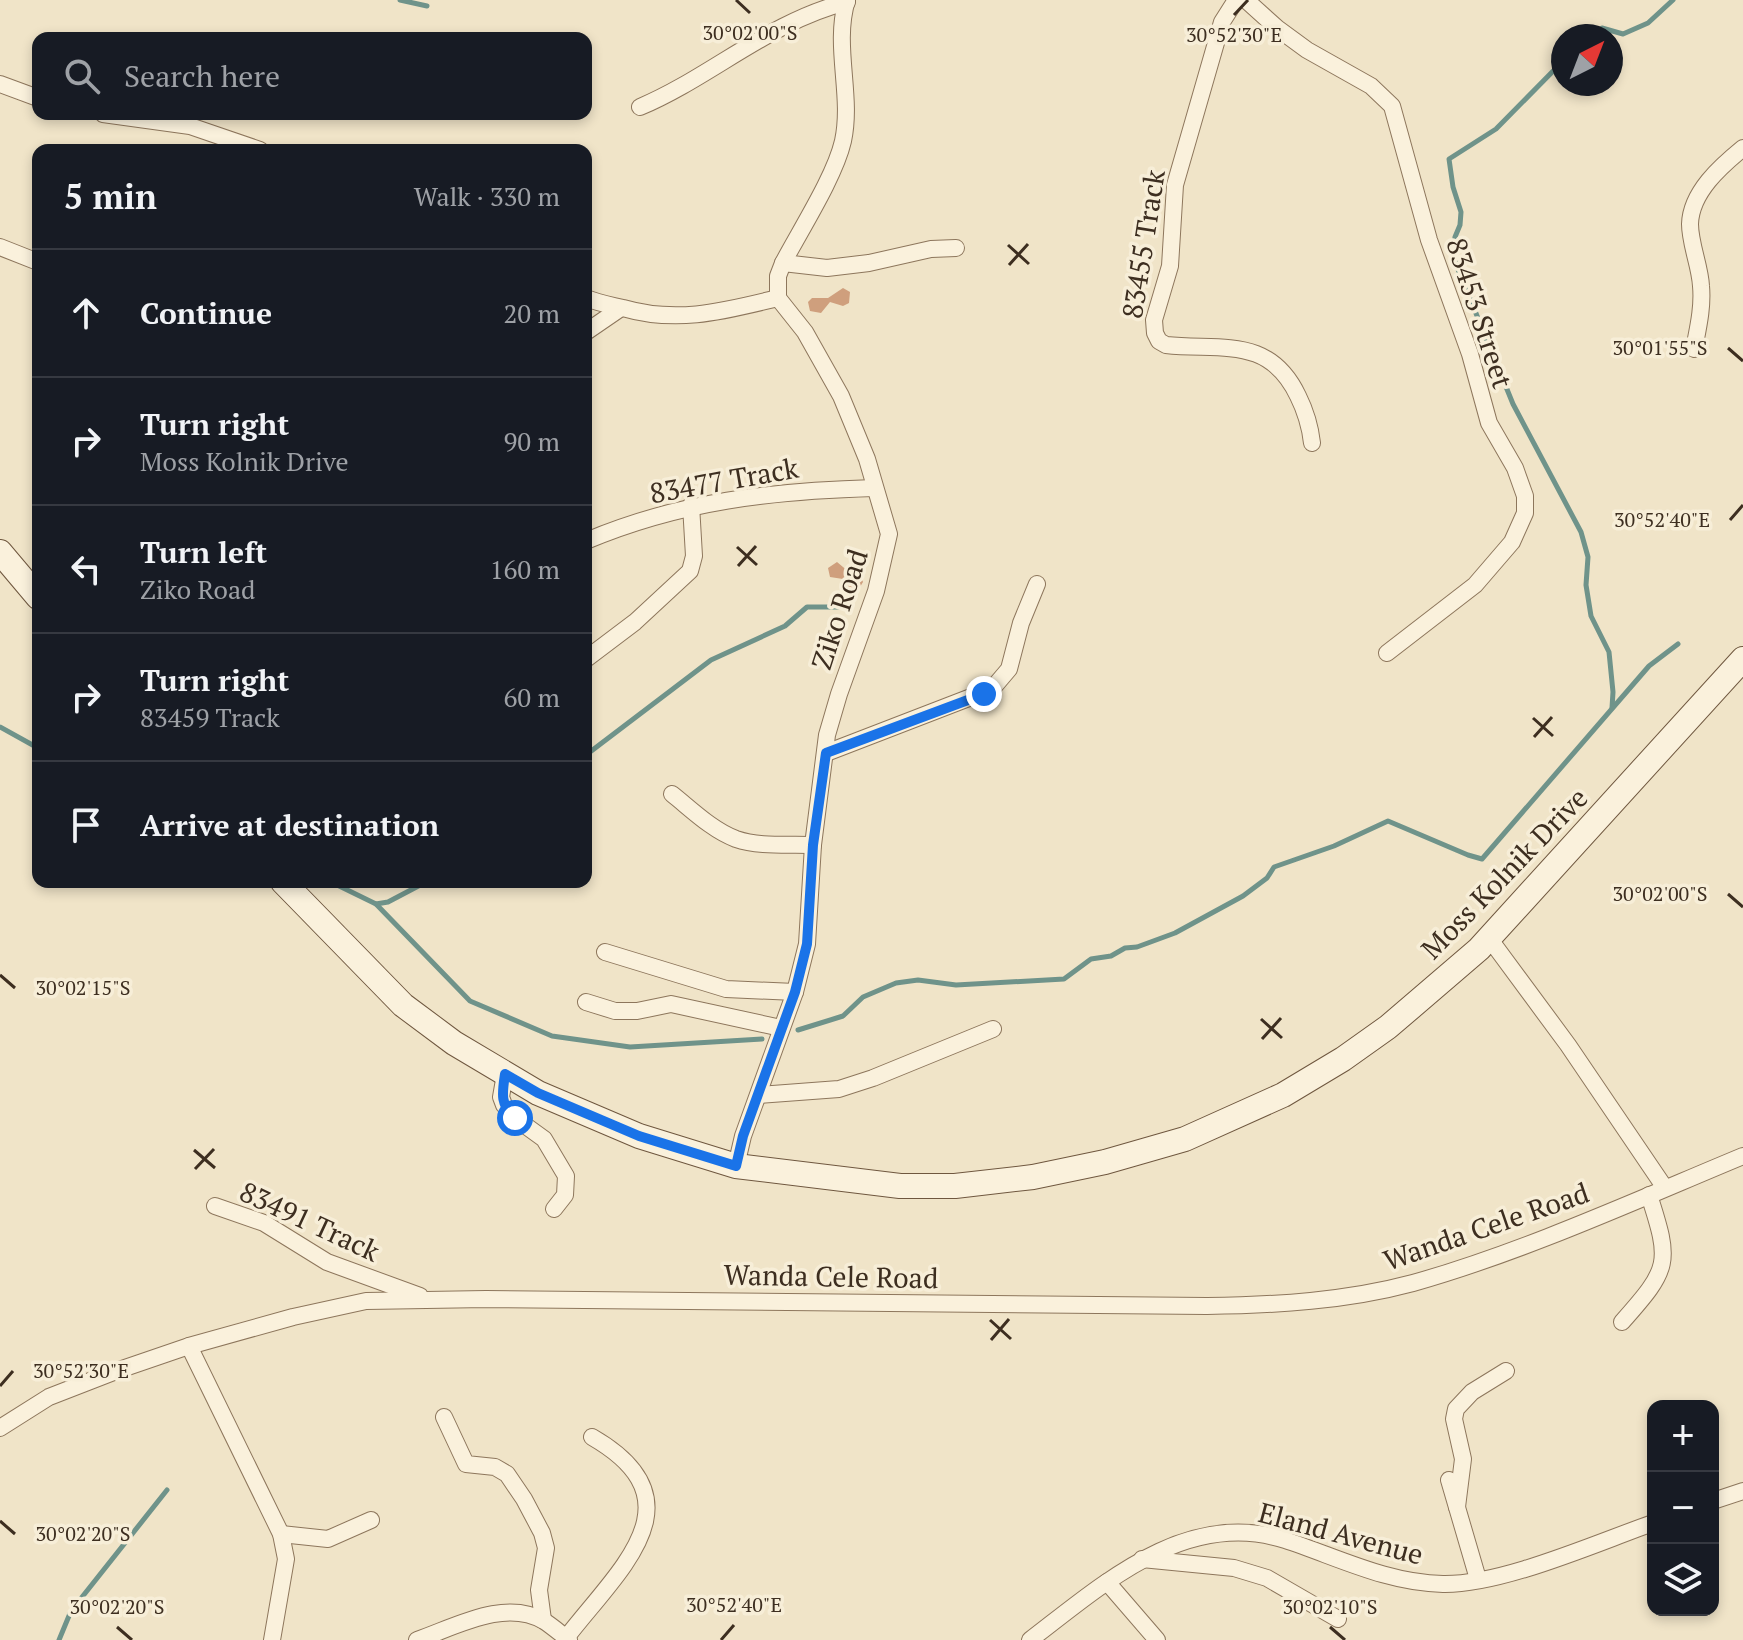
<!DOCTYPE html>
<meta charset="utf-8">
<style>
:root{--surface:#171b24;--page:#242831;--text:#f1f3f6;--muted:#9ea1a6;--line:#363941}
body{margin:0;font-family:"PT Serif",serif;background:var(--page);color:var(--text)}
.controls{position:absolute;right:24px;bottom:24px;display:grid;overflow:hidden;border-radius:16px;box-shadow:0 4px 12px #0003}
.controls button{width:72px;height:72px;display:grid;place-items:center;padding:0;border:0;border-bottom:2px solid var(--line);background:var(--surface);color:var(--text);font:40px sans-serif}
.compass{position:absolute;left:1551px;top:24px;width:72px;height:72px;border-radius:50%;background:var(--surface);box-shadow:0 4px 12px #0003;rotate:42deg}
.stop{position:absolute;width:24px;height:24px;margin:-18px;border:6px solid #1a73e8;border-radius:50%;background:#fff}
.stop.end{background:#1a73e8;border-color:#fff;box-shadow:0 2px 8px #0008}
.list{margin:0;padding:0;list-style:none}
h2{display:flex;justify-content:space-between;align-items:center;height:104px;margin:0;padding:0 32px;font-size:34px}
h2 small{font-size:26px;font-weight:400;color:var(--muted)}
.list li{display:grid;grid-template-columns:52px 1fr auto;gap:24px;align-items:center;box-sizing:border-box;height:128px;padding:0 32px;border-top:2px solid var(--line)}
.list b{display:block;font-size:30px;white-space:nowrap}
.list p{margin:0;font-size:26px;white-space:nowrap;color:var(--muted)}
.list em{font-size:26px;font-style:normal;color:var(--muted)}
.icon{flex:none;width:44px;height:44px;fill:none;stroke:currentColor;stroke-width:2;stroke-linecap:round;stroke-linejoin:round}
.map{position:relative;flex:none;width:1743px;height:1640px;overflow:hidden}
.search{position:absolute;background:var(--surface);box-shadow:0 4px 12px #0003;left:32px;top:32px;width:560px;height:88px;display:flex;align-items:center;gap:20px;box-sizing:border-box;padding:0 28px;border-radius:16px;color:var(--muted);font-size:30px}
.panel{position:absolute;background:var(--surface);box-shadow:0 4px 12px #0003;left:32px;top:144px;width:560px;height:744px;border-radius:16px}
.map>svg:first-child{display:block}
.lines{fill:none;stroke-linecap:round;stroke-linejoin:round}
.stream{stroke:#6f938a;stroke-width:5}
.building{fill:#cf9f7d}
.street-casing{stroke:#8d765c;stroke-width:18}
.secondary-casing{stroke:#6f573f;stroke-width:26}
.street{stroke:#faf1dc;stroke-width:16}
.secondary{stroke:#faf1dc;stroke-width:24}
.route{stroke:#1a73e8;stroke-width:10}
.ticks{fill:none;stroke:#3d2e20;stroke-width:3}
.labels{text-anchor:middle;dominant-baseline:central;stroke-width:7;stroke-linejoin:round;paint-order:stroke}
.street-label{font-size:28px;fill:#3d2e20;stroke:#f7eed8}
.ticks-label{font-size:20px;text-anchor:middle;fill:#3d2e20;stroke:#f7eed8;stroke-width:7;stroke-linejoin:round;paint-order:stroke}
</style>
<div class="map">
<svg width="1743" height="1640" viewBox="0 0 1743 1640">
<rect width="100%" height="100%" fill="#f0e4c8"/>
<g class="lines">
<!-- stream -->
<g class="stream">
<polyline points="400,0 427,6"/>
<polyline points="1591,36 1602,28 1623,34 1648,23 1673,0"/>
<polyline points="1563,61 1496,129 1449,159 1453,187 1461,212 1460,225 1455,237 1453,257 1513,404 1581,532 1588,557 1586,585 1591,616 1609,652 1613,692 1612,708"/>
<polyline points="0,727 38,748"/>
<polyline points="586,755 711,660 785,626 807,607 849,607"/>
<polyline points="240,882 242,883"/>
<polyline points="331,882 376,904 470,1001 552,1036 630,1047 762,1039"/>
<polyline points="376,904 388,902 426,882"/>
<polyline points="798,1030 843,1016 863,997 896,983 918,980 956,985 1064,979 1091,959 1111,956 1125,948 1137,947 1175,933 1243,896 1267,878 1274,867 1334,846 1388,821 1468,855 1482,859 1649,666 1678,644"/>
<polyline points="59,1640 71,1611 167,1490"/>
</g>
</g>
<!-- building -->
<g class="building">
<polygon points="843,288 850,292 849,303 843,306 830,302 821,313 810,311 808,302 812,298 828,298"/>
<polygon points="837,562 849,572 860,574 863,582 860,587 849,588 843,579 830,577 828,568"/>
</g>
<g class="lines">
<!-- street casing -->
<g class="street-casing">
<g id="street">
<path d="M1236,0L1222,22L1175,185L1170,266L1154,320L1155,333L1159,341L1166,345C1221,351 1269,335 1298,396C1306,412 1310,425 1312,443"/>
<polyline points="1246,0 1277,28 1307,50 1371,86 1392,106 1429,240 1470,354 1489,423 1515,468 1525,496 1525,513 1512,542 1475,585 1387,653"/>
<polyline points="0,84 38,98"/>
<path d="M640,107C711,77 770,21 847,2"/>
<polyline points="103,114 190,126 260,150"/>
<polyline points="0,247 38,262"/>
<polyline points="783,263 827,268 869,263 931,249 956,248"/>
<path d="M586,298C598,303 610,305 623,308C678,324 724,311 778,298"/>
<polyline points="586,332 621,308"/>
<path d="M1694,349C1698,328 1703,307 1701,286C1700,266 1690,244 1690,224C1691,192 1721,166 1743,148"/>
<path d="M586,541C681,501 772,491 874,488"/>
<polyline points="586,659 635,622 690,571 694,556 691,505"/>
<polyline points="826,753 992,689 1009,669 1021,623 1037,584"/>
<path d="M672,794C691,809 712,830 736,839C759,847 788,844 813,845"/>
<polyline points="1489,938 1568,1045 1665,1188"/>
<polyline points="605,952 726,989 795,992"/>
<polyline points="586,1002 615,1011 637,1011 671,1004 781,1028"/>
<polyline points="505,1074 501,1097 504,1105 515,1118 544,1139 566,1176 565,1195 554,1209"/>
<polyline points="759,1095 839,1089 873,1078 993,1029"/>
<path d="M736,1166L743,1136L795,992L807,944L813,845L827,735L839,694L876,591L889,534L867,459L841,396L805,332L778,298V276L783,263C801,229 835,176 843,141C853,95 833,46 847,0"/>
<polyline points="215,1206 264,1223 327,1262 420,1296"/>
<path d="M1622,1322C1670,1268 1671,1263 1649,1195"/>
<polyline points="189,1346 281,1534 286,1559 272,1640"/>
<polyline points="444,1417 466,1464 495,1467 507,1474 524,1499 542,1533 546,1548 539,1590 543,1620"/>
<path d="M0,1428L49,1397L116,1371L189,1346L293,1317L366,1301L486,1299L1207,1306C1276,1305 1346,1301 1413,1283C1523,1252 1637,1200 1743,1156"/>
<polyline points="1449,1480 1478,1579"/>
<polyline points="1713,1501 1743,1491"/>
<polyline points="1457,1507 1463,1459 1454,1419 1456,1409 1472,1392 1506,1371"/>
<polyline points="281,1534 328,1539 371,1520"/>
<polyline points="1142,1559 1234,1568 1267,1578 1338,1619"/>
<polyline points="1107,1582 1157,1640"/>
<path d="M566,1638C619,1569 703,1501 592,1437"/>
<path d="M417,1640C455,1627 505,1598 544,1621C552,1626 561,1634 569,1640"/>
<path d="M1030,1640C1102,1585 1186,1508 1285,1540C1337,1557 1387,1583 1443,1584C1502,1585 1596,1543 1653,1523"/>
</g>
</g>
<!-- secondary casing -->
<g class="secondary-casing">
<g id="secondary">
<polyline points="0,552 38,597"/>
<polyline points="283,882 403,1005 454,1043 538,1093 639,1136 736,1166 900,1186 955,1186 1033,1177 1105,1162 1185,1139 1283,1095 1343,1059 1388,1027 1479,949 1743,659"/>
</g>
</g>
<!-- street -->
<use href="#street" class="street"/>
<!-- secondary -->
<use href="#secondary" class="secondary"/>
</g>
<g class="lines">
<!-- route -->
<path class="route" d="M515,1118C500,1104 502,1094 505,1074L538,1093L639,1136L736,1166L743,1136L795,992L807,944L813,845L826,753L984,694"/>
</g>
<!-- ticks -->
<path class="ticks" d="M736,0L750,13M1234,15L1248,0M1008,245L1029,264M1009,265L1028,244M1728,348L1743,361M1730,520L1743,505M737,547L757,565M738,566L756,546M1533,718L1553,736M1534,737L1552,717M1728,894L1743,907M0,975L15,988M1261,1019L1282,1038M1262,1039L1281,1018M194,1150L215,1168M195,1169L214,1149M990,1320L1011,1339M991,1340L1009,1319M0,1386L13,1371M0,1521L15,1534M117,1627L132,1640M1330,1627L1345,1640M721,1640L734,1625"/>
<g class="labels">
<!-- street labels -->
<g class="street-label">
<text transform="translate(1143 244) rotate(-81)">83455 Track</text>
<text transform="translate(1480 313) rotate(72)">83453 Street</text>
<text transform="translate(724 480) rotate(-10)">83477 Track</text>
<text transform="translate(839 609) rotate(-72)">Ziko Road</text>
<text transform="translate(1504 873) rotate(-46)">Moss Kolnik Drive</text>
<text transform="translate(310 1221) rotate(25)">83491 Track</text>
<text transform="translate(1486 1226) rotate(-19)">Wanda Cele Road</text>
<text transform="translate(831 1276) rotate(1)">Wanda Cele Road</text>
<text transform="translate(1341 1533) rotate(15)">Eland Avenue</text>
</g>
</g>
<g class="ticks-label">
<text x="750" y="40">30°02'00"S</text>
<text x="1234" y="42">30°52'30"E</text>
<text x="1660" y="355">30°01'55"S</text>
<text x="1662" y="527">30°52'40"E</text>
<text x="1660" y="901">30°02'00"S</text>
<text x="83" y="995">30°02'15"S</text>
<text x="81" y="1378">30°52'30"E</text>
<text x="83" y="1541">30°02'20"S</text>
<text x="734" y="1612">30°52'40"E</text>
<text x="117" y="1614">30°02'20"S</text>
<text x="1330" y="1614">30°02'10"S</text>
</g>
</svg>
<div class="controls">
<button>+</button>
<button>−</button>
<button><svg class="icon" aria-label="layers" viewBox="0 0 24 24"><path d="M12 4l9 5-9 5-9-5zM3 14l9 5 9-5"/></svg></button>
</div>
<svg class="compass" viewBox="-18 -18 36 36"><path d="M0-13l5 13h-10z" fill="#e53935"/><path d="M0 13l5-13h-10z" fill="#9ea1a6"/></svg>
<div class="stop" style="left:515px;top:1118px"></div>
<div class="stop end" style="left:984px;top:694px"></div>
<div class="search"><svg class="icon" aria-label="search" viewBox="0 0 24 24"><circle cx="10" cy="10" r="6"/><path d="M15 15l6 6"/></svg>Search here</div>
<section class="panel">
<h2>5 min<small>Walk · 330 m</small></h2>
<ul class="list">
<li><svg class="icon" aria-label="ahead" viewBox="0 0 24 24"><path d="M12 20V5M6 11l6-6 6 6"/></svg><div><b>Continue</b></div><em>20 m</em></li>
<li><svg class="icon" aria-label="right" viewBox="0 0 24 24"><path d="M7 20v-9h11M14 6l5 5-5 5"/></svg><div><b>Turn right</b><p>Moss Kolnik Drive</p></div><em>90 m</em></li>
<li><svg class="icon" aria-label="left" viewBox="0 0 24 24"><path d="M17 20v-9H6M10 6l-5 5 5 5"/></svg><div><b>Turn left</b><p>Ziko Road</p></div><em>160 m</em></li>
<li><svg class="icon" aria-label="right" viewBox="0 0 24 24"><path d="M7 20v-9h11M14 6l5 5-5 5"/></svg><div><b>Turn right</b><p>83459 Track</p></div><em>60 m</em></li>
<li><svg class="icon" aria-label="arrive" viewBox="0 0 24 24"><path d="M6 21V4h12l-3 4 3 4H6"/></svg><div><b>Arrive at destination</b></div></li>
</ul>
</section>
</div>
